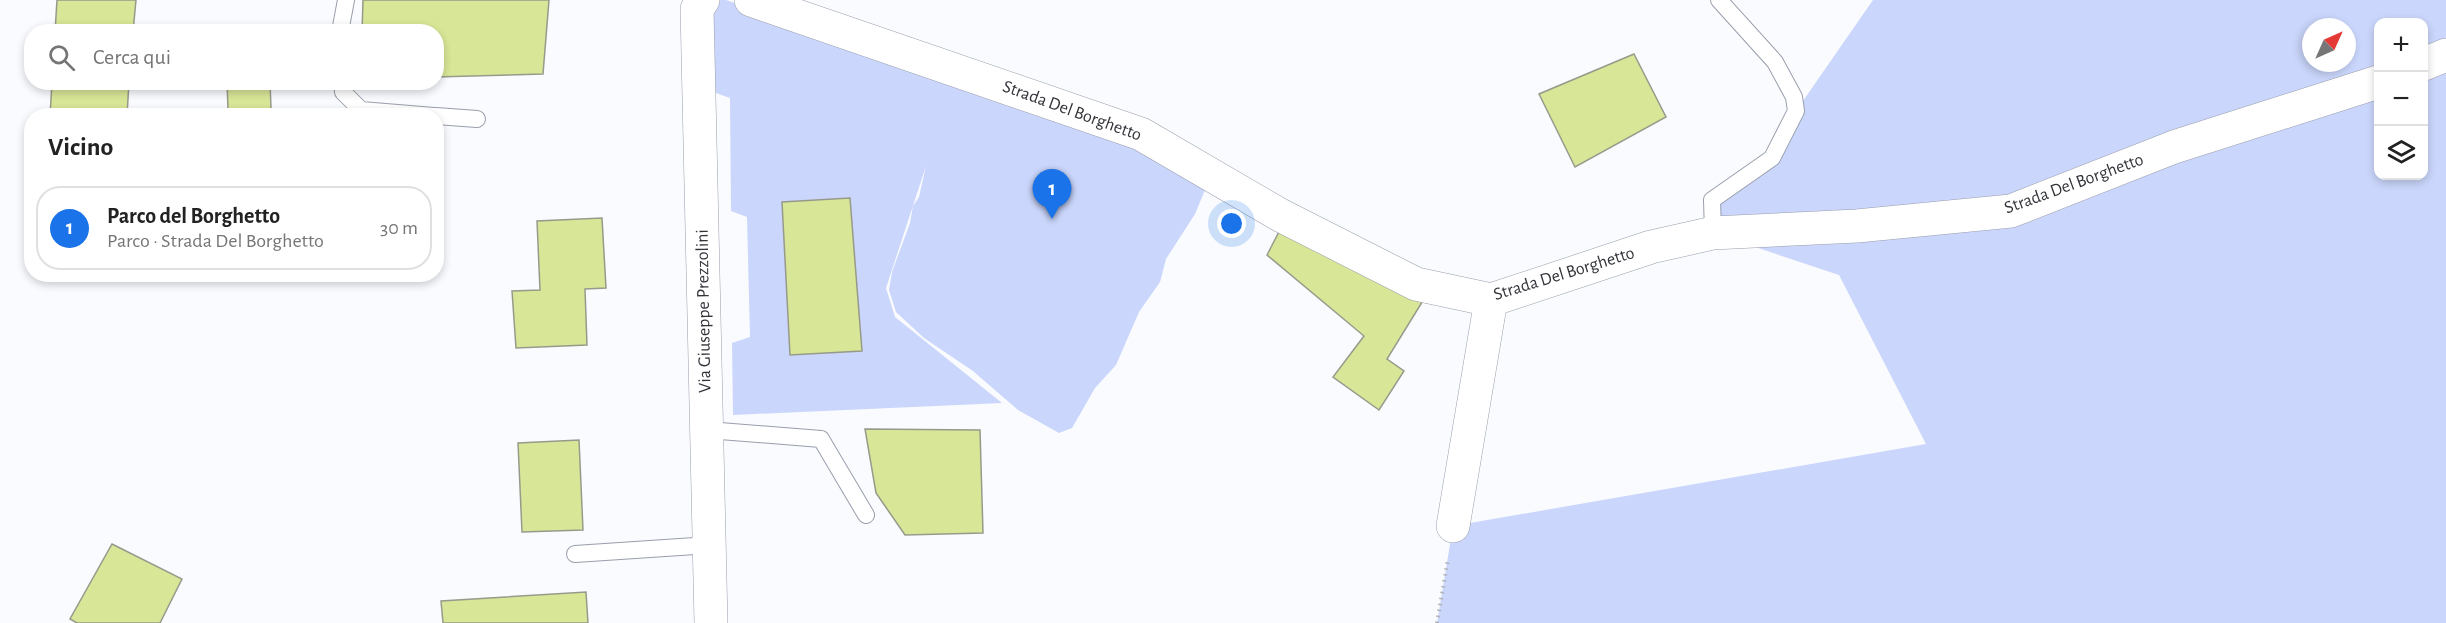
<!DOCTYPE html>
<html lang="it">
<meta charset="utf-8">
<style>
:root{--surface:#fff;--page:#f2f2f2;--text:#222;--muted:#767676;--line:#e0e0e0;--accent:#1a73e8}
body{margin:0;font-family:"Alegreya Sans",sans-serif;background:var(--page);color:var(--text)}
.controls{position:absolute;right:18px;top:18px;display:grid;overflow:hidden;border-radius:12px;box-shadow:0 3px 9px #0003}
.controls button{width:54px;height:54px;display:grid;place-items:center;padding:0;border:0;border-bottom:2px solid var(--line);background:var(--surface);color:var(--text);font:30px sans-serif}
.compass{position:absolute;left:2302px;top:18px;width:54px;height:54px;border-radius:50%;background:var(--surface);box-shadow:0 3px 9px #0003;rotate:45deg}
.you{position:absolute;left:1232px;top:224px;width:21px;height:21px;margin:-15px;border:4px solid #fff;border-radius:50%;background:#1a73e8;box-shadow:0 0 0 9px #1a73e833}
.badge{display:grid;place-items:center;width:39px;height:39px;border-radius:50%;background:var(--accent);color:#fff;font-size:20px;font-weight:700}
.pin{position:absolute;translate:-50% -50px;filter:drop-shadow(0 2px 3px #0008)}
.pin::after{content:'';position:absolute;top:32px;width:21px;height:18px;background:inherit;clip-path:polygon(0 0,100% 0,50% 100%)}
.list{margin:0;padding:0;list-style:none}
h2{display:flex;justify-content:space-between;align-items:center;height:78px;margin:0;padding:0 24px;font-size:26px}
h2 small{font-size:20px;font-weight:400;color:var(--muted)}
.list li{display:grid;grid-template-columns:39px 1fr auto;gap:18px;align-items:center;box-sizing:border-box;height:84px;margin:0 12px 12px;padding:0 12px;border:2px solid var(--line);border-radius:24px}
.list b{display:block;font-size:22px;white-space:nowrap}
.list p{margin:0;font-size:20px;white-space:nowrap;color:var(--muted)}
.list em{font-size:20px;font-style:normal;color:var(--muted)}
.icon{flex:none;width:33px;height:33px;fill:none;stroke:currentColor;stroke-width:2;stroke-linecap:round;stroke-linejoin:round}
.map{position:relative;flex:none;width:2446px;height:623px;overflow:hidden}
.search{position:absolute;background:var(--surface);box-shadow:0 3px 9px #0003;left:24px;top:24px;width:420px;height:66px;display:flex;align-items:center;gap:15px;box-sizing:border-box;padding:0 21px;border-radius:24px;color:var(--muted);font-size:22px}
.panel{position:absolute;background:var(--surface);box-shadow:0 3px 9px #0003;left:24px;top:108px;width:420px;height:174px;border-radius:24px}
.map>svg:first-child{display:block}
.green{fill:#cad6fb;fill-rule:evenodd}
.building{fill:#d8e697;stroke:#979a8b;stroke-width:1.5}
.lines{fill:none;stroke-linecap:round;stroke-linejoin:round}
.lane-casing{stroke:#999eac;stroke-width:18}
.street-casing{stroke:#999eac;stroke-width:34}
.path{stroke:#b1b3b7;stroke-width:4;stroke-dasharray:1.5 4.5;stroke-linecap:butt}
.lane{stroke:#fff;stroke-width:16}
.street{stroke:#fff;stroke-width:33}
.labels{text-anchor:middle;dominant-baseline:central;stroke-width:4.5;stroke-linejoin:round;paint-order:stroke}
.street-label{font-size:18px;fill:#32343a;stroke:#fff}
</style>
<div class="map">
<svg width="2446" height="623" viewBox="0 0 2446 623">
<rect width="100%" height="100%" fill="#f9fbfe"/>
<!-- green -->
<g class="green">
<polygon points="715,0 726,0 1132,146 1207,185 1195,214 1166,259 1160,282 1139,312 1116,365 1095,388 1072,428 1059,433 1018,410 973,371 924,338 896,312 889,290 892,272 910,223 913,206 919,197 926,166 886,288 895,317 1002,403 733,415 732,343 750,337 747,217 731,211 730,98 716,93 703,83"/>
<path d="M1873,0H2446V623H1437L1453,526L1926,444L1839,275L1713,233L1712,200L1772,158L1796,111ZM2378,22H2424V176H2378ZM2311,27H2347V63H2311Z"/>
</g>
<!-- building -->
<g class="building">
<polygon points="57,0 136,0 133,32 55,32"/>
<polygon points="363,0 549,0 543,74 436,77 436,32 362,32"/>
<polygon points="1634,54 1666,117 1575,167 1539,94"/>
<polygon points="52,82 129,82 127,116 50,116"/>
<polygon points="227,82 270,82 271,108 275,116 217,116 228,109"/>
<polygon points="850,198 862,351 790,355 782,202"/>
<polygon points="602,218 606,288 585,289 587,345 516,348 512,291 540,290 537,221"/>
<polygon points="1281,228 1424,299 1387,359 1404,371 1379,410 1333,377 1364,336 1267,255"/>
<polygon points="865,429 980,430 983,533 905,535 876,493"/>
<polygon points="579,440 583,530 522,532 518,443"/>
<polygon points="112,544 182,579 160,623 77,623 70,619"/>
<polygon points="586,592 588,623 443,623 441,601"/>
</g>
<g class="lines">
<!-- lane casing -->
<g class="lane-casing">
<g id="lane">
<polyline points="340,32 346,0"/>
<polyline points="342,82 343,92 361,110 434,116"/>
<polyline points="436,116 477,119"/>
<polyline points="1713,233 1712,200 1772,158 1796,111 1794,97 1775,62 1719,0"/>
<polyline points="707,430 821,439 866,515"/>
<polyline points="575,554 710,545"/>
</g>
</g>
<!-- street casing -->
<g class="street-casing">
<g id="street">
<polyline points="703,0 697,9 711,623"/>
<polyline points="751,0 1141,134 1280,215 1416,284 1491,300 1651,247 1713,233 1857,226 2011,211 2174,147 2378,82"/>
<polyline points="2424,64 2446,55"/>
<polyline points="1453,526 1491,300"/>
</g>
</g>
<!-- path -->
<polyline class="path" points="1437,623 1448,559"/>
<!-- lane -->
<use href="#lane" class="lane"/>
<!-- street -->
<use href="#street" class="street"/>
</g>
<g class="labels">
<!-- street labels -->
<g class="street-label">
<text transform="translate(1072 111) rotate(20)">Strada Del Borghetto</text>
<text transform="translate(2074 184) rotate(-20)">Strada Del Borghetto</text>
<text transform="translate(1564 274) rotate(-17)">Strada Del Borghetto</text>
<text transform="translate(704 311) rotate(-91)">Via Giuseppe Prezzolini</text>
</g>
</g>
</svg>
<div class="controls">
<button>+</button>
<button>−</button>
<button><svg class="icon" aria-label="layers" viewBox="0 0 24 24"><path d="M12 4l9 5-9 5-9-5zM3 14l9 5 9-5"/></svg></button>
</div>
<svg class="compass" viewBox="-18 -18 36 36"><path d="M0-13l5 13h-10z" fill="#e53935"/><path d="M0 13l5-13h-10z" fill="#767676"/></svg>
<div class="you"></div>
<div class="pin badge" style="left:1052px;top:219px">1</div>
<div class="search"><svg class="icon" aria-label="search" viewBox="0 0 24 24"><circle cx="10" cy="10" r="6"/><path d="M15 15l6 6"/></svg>Cerca qui</div>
<section class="panel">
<h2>Vicino<small></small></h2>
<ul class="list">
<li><span class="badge">1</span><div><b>Parco del Borghetto</b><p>Parco · Strada Del Borghetto</p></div><em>30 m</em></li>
</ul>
</section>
</div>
